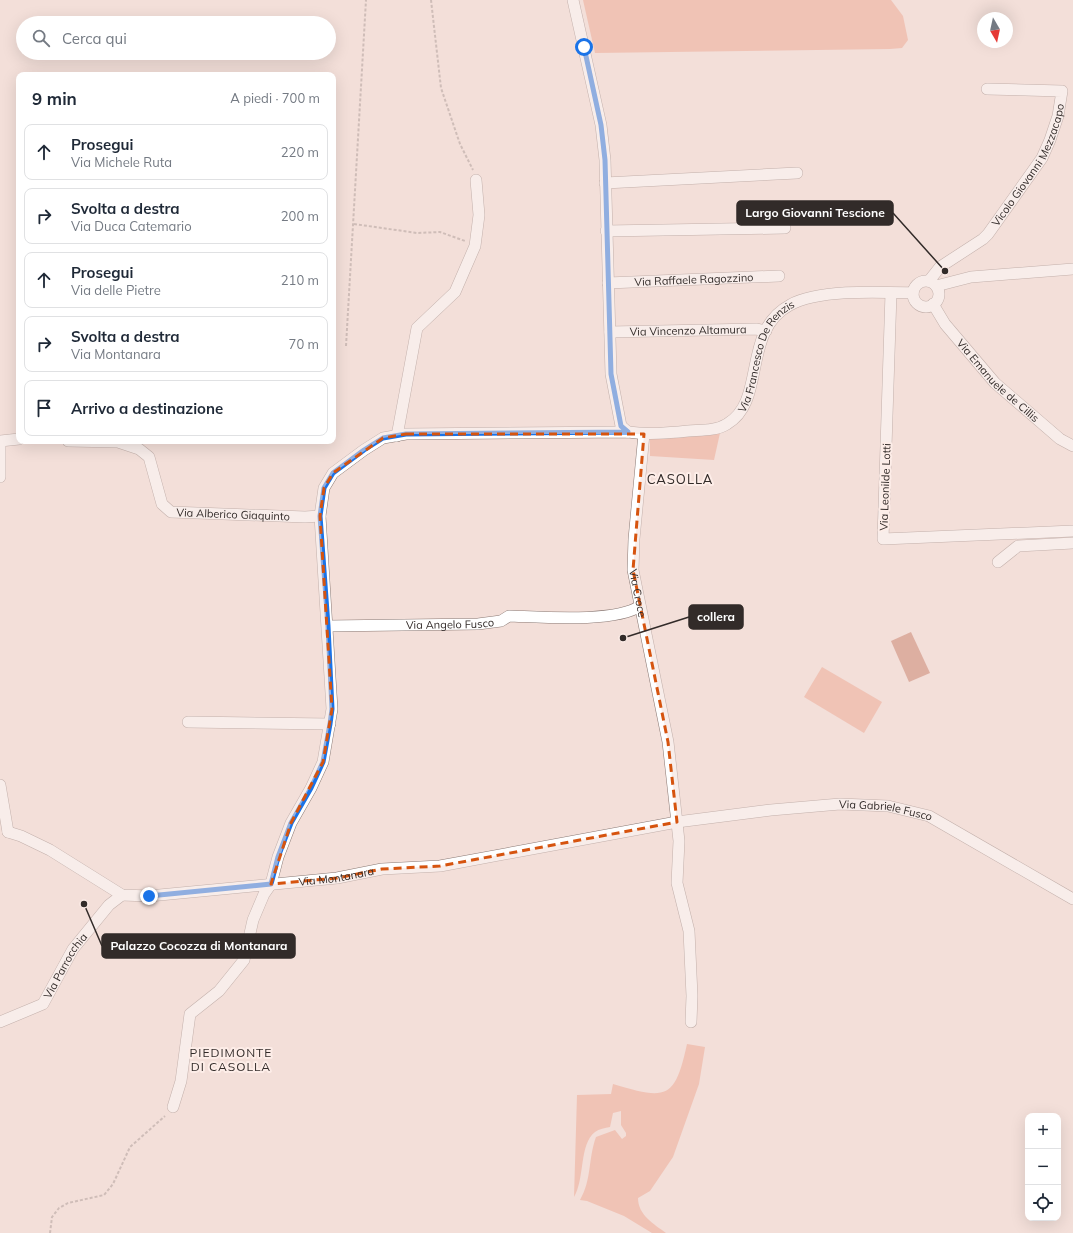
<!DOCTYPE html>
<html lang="it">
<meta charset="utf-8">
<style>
:root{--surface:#fff;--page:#f6f6f7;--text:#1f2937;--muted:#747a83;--line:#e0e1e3}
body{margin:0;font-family:Mulish,sans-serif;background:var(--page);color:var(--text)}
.controls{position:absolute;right:12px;bottom:12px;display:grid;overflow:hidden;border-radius:8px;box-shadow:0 4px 16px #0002}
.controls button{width:36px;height:36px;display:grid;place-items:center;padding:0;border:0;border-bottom:1px solid var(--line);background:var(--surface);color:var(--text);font:20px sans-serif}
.compass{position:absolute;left:977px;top:12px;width:36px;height:36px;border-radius:50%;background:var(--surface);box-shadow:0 4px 16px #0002;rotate:171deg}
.stop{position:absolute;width:12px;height:12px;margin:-9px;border:3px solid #1a73e8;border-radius:50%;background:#fff}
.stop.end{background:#1a73e8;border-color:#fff;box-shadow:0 1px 4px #0008}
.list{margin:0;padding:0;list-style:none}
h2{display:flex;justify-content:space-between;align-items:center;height:52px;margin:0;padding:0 16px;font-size:17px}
h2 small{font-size:13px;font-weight:400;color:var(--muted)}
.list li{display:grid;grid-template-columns:26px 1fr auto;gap:12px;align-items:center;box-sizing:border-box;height:56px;margin:0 8px 8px;padding:0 8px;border:1px solid var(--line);border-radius:8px}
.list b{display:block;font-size:15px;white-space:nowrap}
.list p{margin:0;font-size:13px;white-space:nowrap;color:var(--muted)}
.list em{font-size:13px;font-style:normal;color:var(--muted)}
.icon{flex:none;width:22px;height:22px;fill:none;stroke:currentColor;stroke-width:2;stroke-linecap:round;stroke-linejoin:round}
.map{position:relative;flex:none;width:1073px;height:1233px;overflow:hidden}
.search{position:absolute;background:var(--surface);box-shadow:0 4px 16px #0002;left:16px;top:16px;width:320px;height:44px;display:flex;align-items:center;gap:10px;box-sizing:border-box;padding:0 14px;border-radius:22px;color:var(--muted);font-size:15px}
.panel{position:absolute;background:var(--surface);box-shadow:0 4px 16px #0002;left:16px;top:72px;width:320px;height:372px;border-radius:8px}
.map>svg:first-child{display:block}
.green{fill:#eda28b}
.water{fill:#c3755e}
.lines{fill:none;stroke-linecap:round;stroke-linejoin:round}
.minor-casing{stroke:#8a7974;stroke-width:12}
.path{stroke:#a59691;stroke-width:2;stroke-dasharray:3 2;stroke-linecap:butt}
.minor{stroke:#fff;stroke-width:11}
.route{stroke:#1a73e8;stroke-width:5}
.marked{fill:none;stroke:#d6540f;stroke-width:3;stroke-dasharray:8 5;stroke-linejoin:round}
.labels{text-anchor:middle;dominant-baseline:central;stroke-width:4;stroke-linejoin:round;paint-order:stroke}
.street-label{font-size:11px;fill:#322b29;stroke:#fdede8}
.neighbourhood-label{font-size:12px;letter-spacing:1px;fill:#322b29;stroke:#fdede8}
.quarter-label{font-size:13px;letter-spacing:1px;fill:#322b29;stroke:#fdede8}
.leader{fill:none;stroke:#322b29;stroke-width:1.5}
.callout-dot{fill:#322b29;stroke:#fdede8;stroke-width:1.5}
.callout{fill:#322b29;stroke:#322b29;stroke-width:1.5}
.callout-label{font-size:12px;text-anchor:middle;font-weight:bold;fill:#fff}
</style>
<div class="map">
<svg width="1073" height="1233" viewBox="0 0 1073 1233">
<rect width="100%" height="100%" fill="#f3dfd9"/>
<!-- green -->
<g class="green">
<polygon points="583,0 891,0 903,16 908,40 902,48 890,49 595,53"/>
<polygon points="720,433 714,460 650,456 650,439"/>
<polygon points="822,667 882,702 864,733 804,697"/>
<path d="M687,1044L705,1047L699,1084L673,1157L650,1191L638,1198C638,1215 654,1224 666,1233H652L624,1216L587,1201L580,1200C592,1179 588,1159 596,1137L615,1130L622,1139L626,1136V1133L621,1125V1111L613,1113L610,1127C605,1128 599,1129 595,1132C579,1144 585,1179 574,1197L577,1095L611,1094L613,1084C666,1100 675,1100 687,1044Z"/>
</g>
<!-- water -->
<polygon class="water" points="911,632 930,673 909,682 891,641"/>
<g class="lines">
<!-- minor casing -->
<g class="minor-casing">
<g id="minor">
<polyline points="573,0 601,125 605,160 611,374 621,426 628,432"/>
<polyline points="605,183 797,173"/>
<polyline points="606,231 785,228"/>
<path id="s1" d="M929,281L940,267L983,239L988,234L1042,158L1050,140L1058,116L1062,91L987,89"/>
<circle cx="926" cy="294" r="13"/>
<path id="s2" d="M608,283L779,276"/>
<polyline points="936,286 971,277 1073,269"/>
<polyline points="891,293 883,539 1073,531"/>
<path id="s3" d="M933,304L945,324L995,383L1060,439L1073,446"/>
<path id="s4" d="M610,332L756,329L766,331"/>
<path id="s5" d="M644,434L634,539L633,570L668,742L679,841L677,883L689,931L692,996L691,1022"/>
<polyline points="397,436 417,328 455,292 475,246 479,215 476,180"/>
<polyline points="0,441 19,439"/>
<path id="s6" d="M68,441L118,442L139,449L149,457L162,504L171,512L305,517L320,516"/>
<polyline points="0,446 0,477"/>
<polyline points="998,562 1018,546 1073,543"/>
<path id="s7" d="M328,626L478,624L501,621L509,616C541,617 615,623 640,606"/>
<polyline points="188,722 330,724"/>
<polyline points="0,785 8,832"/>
<path id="s8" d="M8,832L21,836L50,850L122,895L149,896L337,878L382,869L440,866L677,822L771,810L840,804L888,806L929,816L1073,899"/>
<path id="s9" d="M0,1022L43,1004L73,949L109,905L122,895"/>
<path id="s10" d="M173,1107L181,1081L190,1014L219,991L244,960L253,920L264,894L271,884L278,857L291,823L311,788L323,762L332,709L320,516L324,488L333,473L364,450L383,438L406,434L628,432C648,435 668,433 688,431C701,430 716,431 727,424C767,401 741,331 790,305C818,289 880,292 913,293"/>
</g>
</g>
<!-- path -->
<g class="path">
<polyline points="431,0 441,88 460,144 473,170"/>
<polyline points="354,224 417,233 440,232 465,241"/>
<polyline points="346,346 366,0"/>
<polyline points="50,1233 52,1217 59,1208 68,1203 104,1195 113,1184 130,1147 165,1116"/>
</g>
<!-- minor -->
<use href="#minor" class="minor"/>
</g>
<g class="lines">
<!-- route -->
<polyline class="route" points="149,896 271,884 278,857 291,823 311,788 323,762 330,724 332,709 328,626 320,516 324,488 333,473 364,450 383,438 406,434 628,432 621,426 611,374 605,160 601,125 584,47"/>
</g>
<!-- marked area -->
<path d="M0 0H1073V1233H0ZM406,434H644L633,570L668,742L677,822L440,866L382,869L337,878L271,884L291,823L323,762L332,709L320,516L324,488L333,473L383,438Z" fill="#f3dfd9" fill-opacity=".55" fill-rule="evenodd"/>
<path class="marked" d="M406,434H644L633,570L668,742L677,822L440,866L382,869L337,878L271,884L291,823L323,762L332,709L320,516L324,488L333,473L383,438Z"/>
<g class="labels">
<!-- street labels -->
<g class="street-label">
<text stroke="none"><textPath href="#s1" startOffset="157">Vicolo Giovanni Mezzacapo</textPath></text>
<text stroke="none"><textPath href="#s2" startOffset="86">Via Raffaele Ragozzino</textPath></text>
<text stroke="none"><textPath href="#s4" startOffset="78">Via Vincenzo Altamura</textPath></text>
<text stroke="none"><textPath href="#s10" startOffset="1167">Via Francesco De Renzis</textPath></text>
<text stroke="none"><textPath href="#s3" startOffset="101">Via Emanuele de Cillis</textPath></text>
<text transform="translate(885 487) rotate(-88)">Via Leonilde Lotti</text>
<text stroke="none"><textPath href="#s6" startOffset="208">Via Alberico Giaquinto</textPath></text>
<text stroke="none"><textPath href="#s5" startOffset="160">Via Croce</textPath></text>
<text stroke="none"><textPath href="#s7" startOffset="122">Via Angelo Fusco</textPath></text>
<text stroke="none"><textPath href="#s8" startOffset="902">Via Gabriele Fusco</textPath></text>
<text stroke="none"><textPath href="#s8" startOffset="346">Via Montanara</textPath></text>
<text stroke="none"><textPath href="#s9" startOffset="91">Via Parrocchia</textPath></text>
</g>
<!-- neighbourhood labels -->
<g class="neighbourhood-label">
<text x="231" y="1052">PIEDIMONTE<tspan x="231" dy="14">DI CASOLLA</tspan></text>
</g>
<!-- quarter labels -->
<g class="quarter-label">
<text x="680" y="479">CASOLLA</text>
</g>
</g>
<!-- callouts -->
<path class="leader" d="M945 271L893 213M623 638L689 617M84 904L102 946"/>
<g class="callout-dot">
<circle cx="945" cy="271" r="4"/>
<circle cx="623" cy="638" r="4"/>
<circle cx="84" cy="904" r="4"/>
</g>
<g class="callout">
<rect x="737" y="201" width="156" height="24" rx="4"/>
<rect x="689" y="605" width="54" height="24" rx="4"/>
<rect x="102" y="934" width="193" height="24" rx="4"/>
</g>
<g class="callout-label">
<text x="815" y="217">Largo Giovanni Tescione</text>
<text x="716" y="621">collera</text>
<text x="199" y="950">Palazzo Cocozza di Montanara</text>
</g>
</svg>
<div class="controls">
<button>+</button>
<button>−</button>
<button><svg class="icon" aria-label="locate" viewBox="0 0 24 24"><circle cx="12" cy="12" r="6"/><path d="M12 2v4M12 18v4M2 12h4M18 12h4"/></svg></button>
</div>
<svg class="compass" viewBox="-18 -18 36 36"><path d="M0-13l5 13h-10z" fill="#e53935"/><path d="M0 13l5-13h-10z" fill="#747a83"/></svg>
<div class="stop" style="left:584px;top:47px"></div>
<div class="stop end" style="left:149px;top:896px"></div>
<div class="search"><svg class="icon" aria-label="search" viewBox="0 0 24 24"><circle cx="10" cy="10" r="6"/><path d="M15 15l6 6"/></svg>Cerca qui</div>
<section class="panel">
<h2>9 min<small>A piedi · 700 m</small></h2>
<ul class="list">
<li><svg class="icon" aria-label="ahead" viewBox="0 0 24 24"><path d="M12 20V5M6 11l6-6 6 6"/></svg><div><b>Prosegui</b><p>Via Michele Ruta</p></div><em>220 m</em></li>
<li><svg class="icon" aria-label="right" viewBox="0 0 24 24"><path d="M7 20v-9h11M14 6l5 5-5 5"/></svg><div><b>Svolta a destra</b><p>Via Duca Catemario</p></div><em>200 m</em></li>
<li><svg class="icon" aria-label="ahead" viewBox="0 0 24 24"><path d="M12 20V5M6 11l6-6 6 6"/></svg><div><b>Prosegui</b><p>Via delle Pietre</p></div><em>210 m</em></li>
<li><svg class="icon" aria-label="right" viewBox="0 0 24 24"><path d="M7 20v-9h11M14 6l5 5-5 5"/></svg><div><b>Svolta a destra</b><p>Via Montanara</p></div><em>70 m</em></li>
<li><svg class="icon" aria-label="arrive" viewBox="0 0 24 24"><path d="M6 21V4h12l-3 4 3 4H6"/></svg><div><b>Arrivo a destinazione</b></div></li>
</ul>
</section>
</div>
